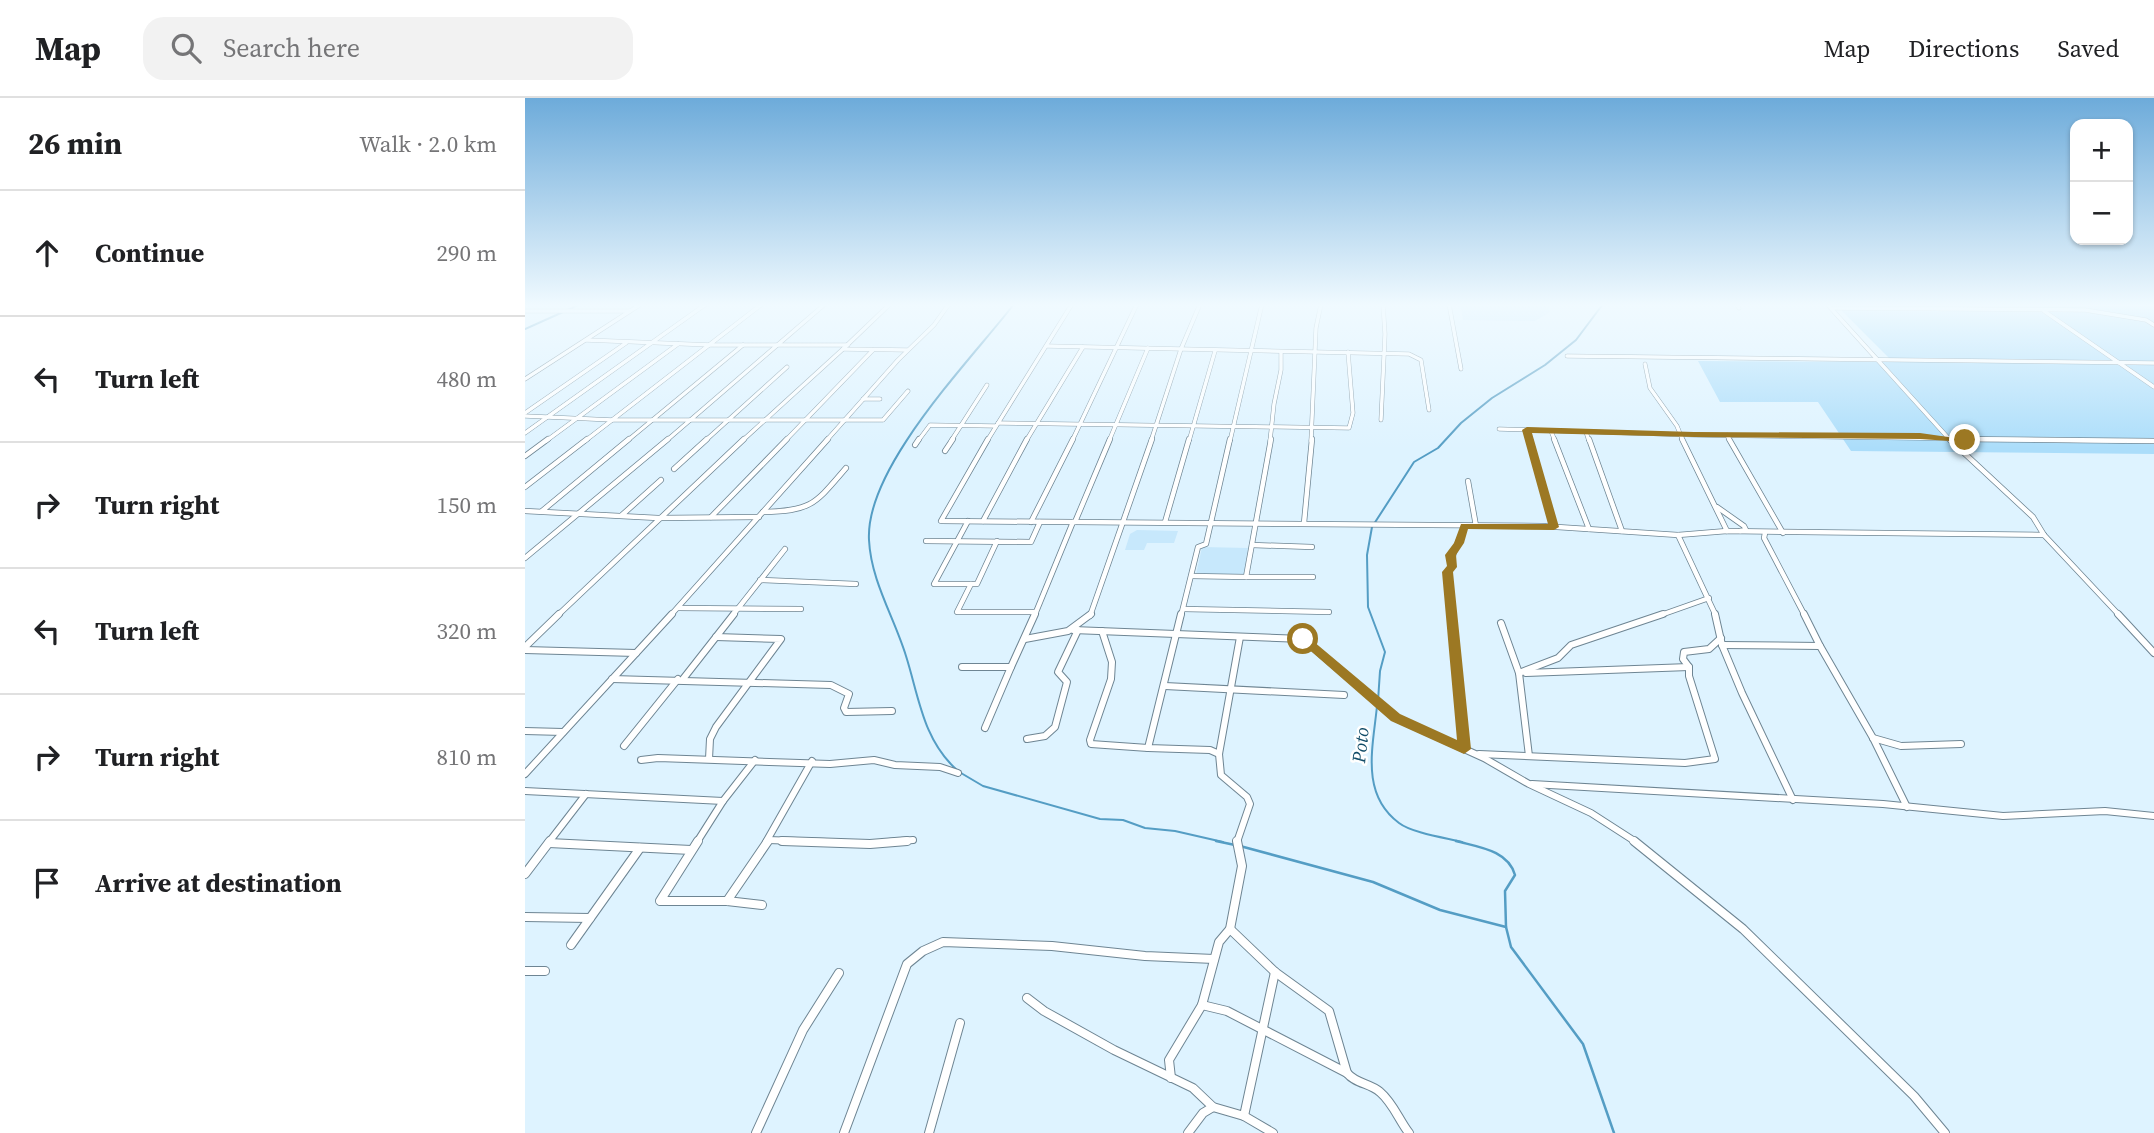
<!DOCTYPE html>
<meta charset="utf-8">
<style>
:root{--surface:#fff;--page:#f2f2f2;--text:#202124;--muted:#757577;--line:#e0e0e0}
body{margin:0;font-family:"Source Serif 4",serif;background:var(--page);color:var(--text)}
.controls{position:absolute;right:21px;top:21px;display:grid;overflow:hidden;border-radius:14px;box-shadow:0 2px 5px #0004}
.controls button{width:63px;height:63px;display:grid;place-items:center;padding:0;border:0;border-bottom:2px solid var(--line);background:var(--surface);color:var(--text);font:35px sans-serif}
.stop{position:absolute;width:21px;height:21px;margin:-16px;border:5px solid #9c7823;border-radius:50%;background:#fff}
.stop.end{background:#9c7823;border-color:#fff;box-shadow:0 2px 7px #0008}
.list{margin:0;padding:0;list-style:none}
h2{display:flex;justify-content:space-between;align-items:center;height:91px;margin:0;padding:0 28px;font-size:30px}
h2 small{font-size:23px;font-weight:400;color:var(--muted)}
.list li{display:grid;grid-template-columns:46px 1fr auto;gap:21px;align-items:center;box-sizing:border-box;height:126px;padding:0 28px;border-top:2px solid var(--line)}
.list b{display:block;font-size:26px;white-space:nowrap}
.list em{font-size:23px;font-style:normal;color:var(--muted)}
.icon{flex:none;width:38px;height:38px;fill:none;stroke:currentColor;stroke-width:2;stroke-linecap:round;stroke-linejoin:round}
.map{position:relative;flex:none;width:1629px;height:1035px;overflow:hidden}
header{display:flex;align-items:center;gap:42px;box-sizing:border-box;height:98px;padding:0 35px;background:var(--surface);border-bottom:2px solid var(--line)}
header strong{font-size:33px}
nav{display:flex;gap:38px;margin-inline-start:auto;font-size:24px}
.search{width:490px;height:63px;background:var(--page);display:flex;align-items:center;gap:18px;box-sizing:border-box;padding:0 24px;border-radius:21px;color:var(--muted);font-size:26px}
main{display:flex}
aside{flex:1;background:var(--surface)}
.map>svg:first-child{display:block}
.built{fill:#c7e8fc}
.green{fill:#abddfa}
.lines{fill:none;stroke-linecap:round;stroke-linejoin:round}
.stream-far1{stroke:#549dc4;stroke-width:2}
.stream{stroke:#549dc4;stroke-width:2.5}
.minor-far3-casing{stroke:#6e8593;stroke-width:4.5}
.minor-far2-casing{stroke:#6e8593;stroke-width:6}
.minor-far1-casing{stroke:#6e8593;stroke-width:8}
.minor-casing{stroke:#6e8593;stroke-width:10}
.minor-far3{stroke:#fff;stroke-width:3.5}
.minor-far2{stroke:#fff;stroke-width:4.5}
.minor-far1{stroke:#fff;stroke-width:6}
.minor{stroke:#fff;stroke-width:8}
.route{fill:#9c7823}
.labels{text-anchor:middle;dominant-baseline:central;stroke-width:5;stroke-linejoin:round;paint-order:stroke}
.water-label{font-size:19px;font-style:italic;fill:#124c68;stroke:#fff}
</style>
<header>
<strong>Map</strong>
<div class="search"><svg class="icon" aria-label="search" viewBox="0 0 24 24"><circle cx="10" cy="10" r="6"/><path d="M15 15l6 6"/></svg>Search here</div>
<nav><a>Map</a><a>Directions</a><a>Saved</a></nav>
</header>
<main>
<aside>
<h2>26 min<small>Walk · 2.0 km</small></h2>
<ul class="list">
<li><svg class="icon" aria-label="ahead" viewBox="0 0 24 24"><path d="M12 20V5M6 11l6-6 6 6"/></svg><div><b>Continue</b></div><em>290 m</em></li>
<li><svg class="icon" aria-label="left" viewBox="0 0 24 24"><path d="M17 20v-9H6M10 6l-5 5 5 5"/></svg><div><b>Turn left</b></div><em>480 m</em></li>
<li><svg class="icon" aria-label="right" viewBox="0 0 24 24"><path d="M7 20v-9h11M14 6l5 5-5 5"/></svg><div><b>Turn right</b></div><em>150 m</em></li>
<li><svg class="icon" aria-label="left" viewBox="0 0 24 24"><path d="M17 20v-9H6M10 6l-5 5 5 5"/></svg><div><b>Turn left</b></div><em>320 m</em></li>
<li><svg class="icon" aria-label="right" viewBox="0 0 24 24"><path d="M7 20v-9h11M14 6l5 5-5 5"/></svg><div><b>Turn right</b></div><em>810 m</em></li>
<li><svg class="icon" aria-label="arrive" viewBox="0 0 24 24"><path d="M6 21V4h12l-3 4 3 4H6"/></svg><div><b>Arrive at destination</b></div></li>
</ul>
</aside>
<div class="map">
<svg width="1629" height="1035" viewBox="0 0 1629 1035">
<rect width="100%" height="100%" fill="#def3ff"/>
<!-- built -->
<g class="built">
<polygon points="935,206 1023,207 1025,214 1010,223 938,222"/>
<polygon points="612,432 653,433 649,445 622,445 619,452 600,452 605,436"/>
<polygon points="677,449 723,450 719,477 671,476"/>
</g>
<!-- green -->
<polygon class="green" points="1310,206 1629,206 1629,356 1326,353 1293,304 1195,304 1173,263 1368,264"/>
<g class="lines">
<!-- stream-far1 -->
<g class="stream-far1">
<polyline points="43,212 55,206"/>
<polyline points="0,231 38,214"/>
<polyline points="853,603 855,573 860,554 843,509 842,457 847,429 889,364 913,350 936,325 967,300 1020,267 1051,242 1078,206"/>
<path d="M852,608C848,649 835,696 874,725C887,735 921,740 937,744"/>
<path d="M432,672C398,642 394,599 381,558C369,519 346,483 344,442C340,369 446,262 489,206"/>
<polyline points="436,675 458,688 575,721 598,722 620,730 650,733 698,744"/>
</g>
<!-- stream -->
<g class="stream">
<polyline points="691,743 710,747"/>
<path d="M931,743C953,749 983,752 990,777L980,793L981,829L986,849L1058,946L1089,1035"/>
<polyline points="715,748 848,784 915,812 981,829"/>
</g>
<!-- minor-far3 casing -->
<g class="minor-far3-casing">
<g id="minor-far3">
<polyline points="365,206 318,251 382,252"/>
<polyline points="924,206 936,271"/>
<polyline points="1211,206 1214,210"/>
<polyline points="1302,206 1426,343"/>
<polyline points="1306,210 1560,212 1621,222 1629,227"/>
<polyline points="0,213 105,213"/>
<polyline points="1519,213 1629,289"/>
<polyline points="61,242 186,247 323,247"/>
<polyline points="522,248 884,256 896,262 904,312"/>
<polyline points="1042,258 1629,265"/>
<polyline points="1120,266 1125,290 1152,328 1158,343"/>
<polyline points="0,281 116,206"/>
<polyline points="338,301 355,301"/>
<polyline points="0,315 101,245"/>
<polyline points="0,318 88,322 358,322 383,293"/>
<polyline points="856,322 860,236 858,206"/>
<polyline points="473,325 824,330 828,315 823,254"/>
<polyline points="974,331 1169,337 1599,343"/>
<polyline points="1002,332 1005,343"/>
<polyline points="1026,333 1030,343"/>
<polyline points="1061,334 1064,343"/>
<polyline points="0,335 181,206"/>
<polyline points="1202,337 1205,343"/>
<polyline points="21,343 153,246"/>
<polyline points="60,343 237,206"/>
<polyline points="102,343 218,247"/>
<polyline points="141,343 300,206"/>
<polyline points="180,343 262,269"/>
<polyline points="217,343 318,251"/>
<polyline points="260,343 348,252"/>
<polyline points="301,343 373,262 409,227 424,206"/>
<polyline points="393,343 405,327 471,328"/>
<polyline points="426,343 462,287"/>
<polyline points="462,343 547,206"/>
<polyline points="501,343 558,249"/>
<polyline points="547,343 612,206"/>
<polyline points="584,343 623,250"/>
<polyline points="626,343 656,251 675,206"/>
<polyline points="664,343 690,253"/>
<polyline points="705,343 737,206"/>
<polyline points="745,343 749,306 756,272 756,254"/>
<polyline points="786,343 791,230 796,206"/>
</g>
</g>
<!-- minor-far2 casing -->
<g class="minor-far2-casing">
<g id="minor-far2">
<polyline points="463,341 416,423 1017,428 1153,437 1202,433 1519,437"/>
<polyline points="1005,341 1029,429"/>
<polyline points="1029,341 1064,431"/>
<polyline points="1064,341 1097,433"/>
<polyline points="1157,341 1202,433"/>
<polyline points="1204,341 1258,435"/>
<polyline points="1424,341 1508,419 1519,437 1595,518"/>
<polyline points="1430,341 1629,343"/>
<polyline points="390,347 394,341"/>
<polyline points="420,353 428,341"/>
<polyline points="0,358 23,341"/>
<polyline points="149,371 182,341"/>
<polyline points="943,383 951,428"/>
<polyline points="0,389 62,341"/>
<polyline points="1192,409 1219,428 1221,432 1215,433"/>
<polyline points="0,413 133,420 234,419"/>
<polyline points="17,413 104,341"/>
<path d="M238,414C287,413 290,406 321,370"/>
<polyline points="97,417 136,382"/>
<polyline points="186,419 262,341"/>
<polyline points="443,423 409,486 446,486"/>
<polyline points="458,423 502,341"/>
<polyline points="506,424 548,341"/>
<polyline points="550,424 585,341"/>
<polyline points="640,424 664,341"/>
<polyline points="779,425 787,341"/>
<polyline points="1240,435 1239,440 1280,518"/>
<polyline points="1153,437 1191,518"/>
<polyline points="401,443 506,444 515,424"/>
<polyline points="472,443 452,486 446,486 432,514 511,514 509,518"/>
<polyline points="727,447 787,449"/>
<polyline points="0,460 143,341"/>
<polyline points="667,478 721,479 746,341"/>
<polyline points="721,479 788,479"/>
<polyline points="235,482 331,486"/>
<polyline points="153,510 276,511"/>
<polyline points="658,511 804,514"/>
<polyline points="511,514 548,424"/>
<polyline points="32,518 219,341"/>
<polyline points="145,518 303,341"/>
<polyline points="207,518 260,451"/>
<polyline points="565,518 627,341"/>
<polyline points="656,518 673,449 681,446 705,341"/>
<path d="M927,518L923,474L927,469C926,454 935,443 939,428"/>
<polyline points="1133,518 1184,500"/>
</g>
</g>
<!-- minor-far1 casing -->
<g class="minor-far1-casing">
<g id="minor-far1">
<polyline points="656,516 623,650 685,652 694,656"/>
<polyline points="927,516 939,651"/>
<polyline points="1190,516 1197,547 1217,595 1268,702"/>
<polyline points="1279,516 1295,548"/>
<polyline points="1593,516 1629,555"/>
<polyline points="976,525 994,575 1004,658"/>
<polyline points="548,532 778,541 871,620 959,660 1004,686 1066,715 1111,744"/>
<polyline points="577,533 587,564 586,581 565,642 566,646 623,650"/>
<polyline points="500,541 543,533 566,516"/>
<polyline points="1197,547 1295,548 1348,640 1382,709"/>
<polyline points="0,549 34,516"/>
<polyline points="0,552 111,555"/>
<polyline points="437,569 486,569 510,516"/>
<polyline points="994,575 1033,560 1046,547 1138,516"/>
<polyline points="1001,575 1164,569"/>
<polyline points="87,581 306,587 324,596 319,610 321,614 367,613"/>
<polyline points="158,581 209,516"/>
<polyline points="640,588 819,597"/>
<polyline points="460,630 486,569"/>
<polyline points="0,633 38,634"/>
<polyline points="1348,640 1376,648 1436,646"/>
<polyline points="502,641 520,638 530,629 542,584 533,574 553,532"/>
<polyline points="99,648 153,581"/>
<polyline points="954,656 1160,665 1190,661 1164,578 1164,569 1158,561 1159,554 1184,551 1196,540"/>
<polyline points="184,661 185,641 191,629 256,541 191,539"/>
<polyline points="116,662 133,660 305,666 349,662 370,667 415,669 433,675"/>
<polyline points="0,676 147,516"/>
<polyline points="1007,686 1358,706 1478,718 1580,713 1629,718"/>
<polyline points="0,693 198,703 172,744"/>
<polyline points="198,703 230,662"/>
<polyline points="243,742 302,744"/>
<polyline points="24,744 61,696"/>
<polyline points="241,744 287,663"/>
<polyline points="363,744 388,742"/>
<polyline points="712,744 725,706 722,699 696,677 694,656 715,539"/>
</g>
</g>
<!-- minor casing -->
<g class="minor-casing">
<g id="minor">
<polyline points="173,743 135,803 202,803 237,807"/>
<polyline points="257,743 345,746 382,743"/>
<polyline points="1109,743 1218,831 1389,998 1420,1035"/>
<polyline points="24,745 166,752"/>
<polyline points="0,776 25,743"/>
<polyline points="202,803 243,743"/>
<polyline points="0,819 65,820"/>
<polyline points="705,831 750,874 804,913 822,975"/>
<polyline points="46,847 115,750"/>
<polyline points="0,873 20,873"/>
<polyline points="502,900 519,913 589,952 668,990 688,1009 719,1018 750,874"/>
<path d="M677,907L702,913L822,975C831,986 845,985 855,994C868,1005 874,1022 884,1035"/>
<polyline points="646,980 644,962 677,907 694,844 705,831 717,768 712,743"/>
<polyline points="719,1018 748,1035"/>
<polyline points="231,1035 278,932 314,875"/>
<polyline points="319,1035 382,866 398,853 418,844 527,848 620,858 689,861"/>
<polyline points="404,1035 435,925"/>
<polyline points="663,1035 678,1015 688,1009"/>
</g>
</g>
<!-- minor-far3 -->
<use href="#minor-far3" class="minor-far3"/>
<!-- minor-far2 -->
<use href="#minor-far2" class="minor-far2"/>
<!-- minor-far1 -->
<use href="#minor-far1" class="minor-far1"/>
<!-- minor -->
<use href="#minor" class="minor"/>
</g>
<!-- sky -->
<linearGradient id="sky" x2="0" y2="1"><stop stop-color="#6dabda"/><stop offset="0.59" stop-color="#f0faff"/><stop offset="1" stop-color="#f0faff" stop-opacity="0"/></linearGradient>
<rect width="1629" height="351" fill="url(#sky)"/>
<!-- route -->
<polygon class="route" points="1002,329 1169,334 1395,335 1444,342 1440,344 1395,341 1169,339 1007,335 1034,429 1029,432 943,431 939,445 931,457 932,469 928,474 946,651 939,656 866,623 772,541 778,537 782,538 875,616 932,642 917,474 922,468 920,457 929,445 936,426 1023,426 997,332"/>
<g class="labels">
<!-- water labels -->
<g class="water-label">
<text transform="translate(835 647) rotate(-84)">Poto</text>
</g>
</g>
</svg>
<div class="controls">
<button>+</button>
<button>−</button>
</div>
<div class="stop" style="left:778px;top:541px"></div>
<div class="stop end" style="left:1440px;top:342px"></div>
</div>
</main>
